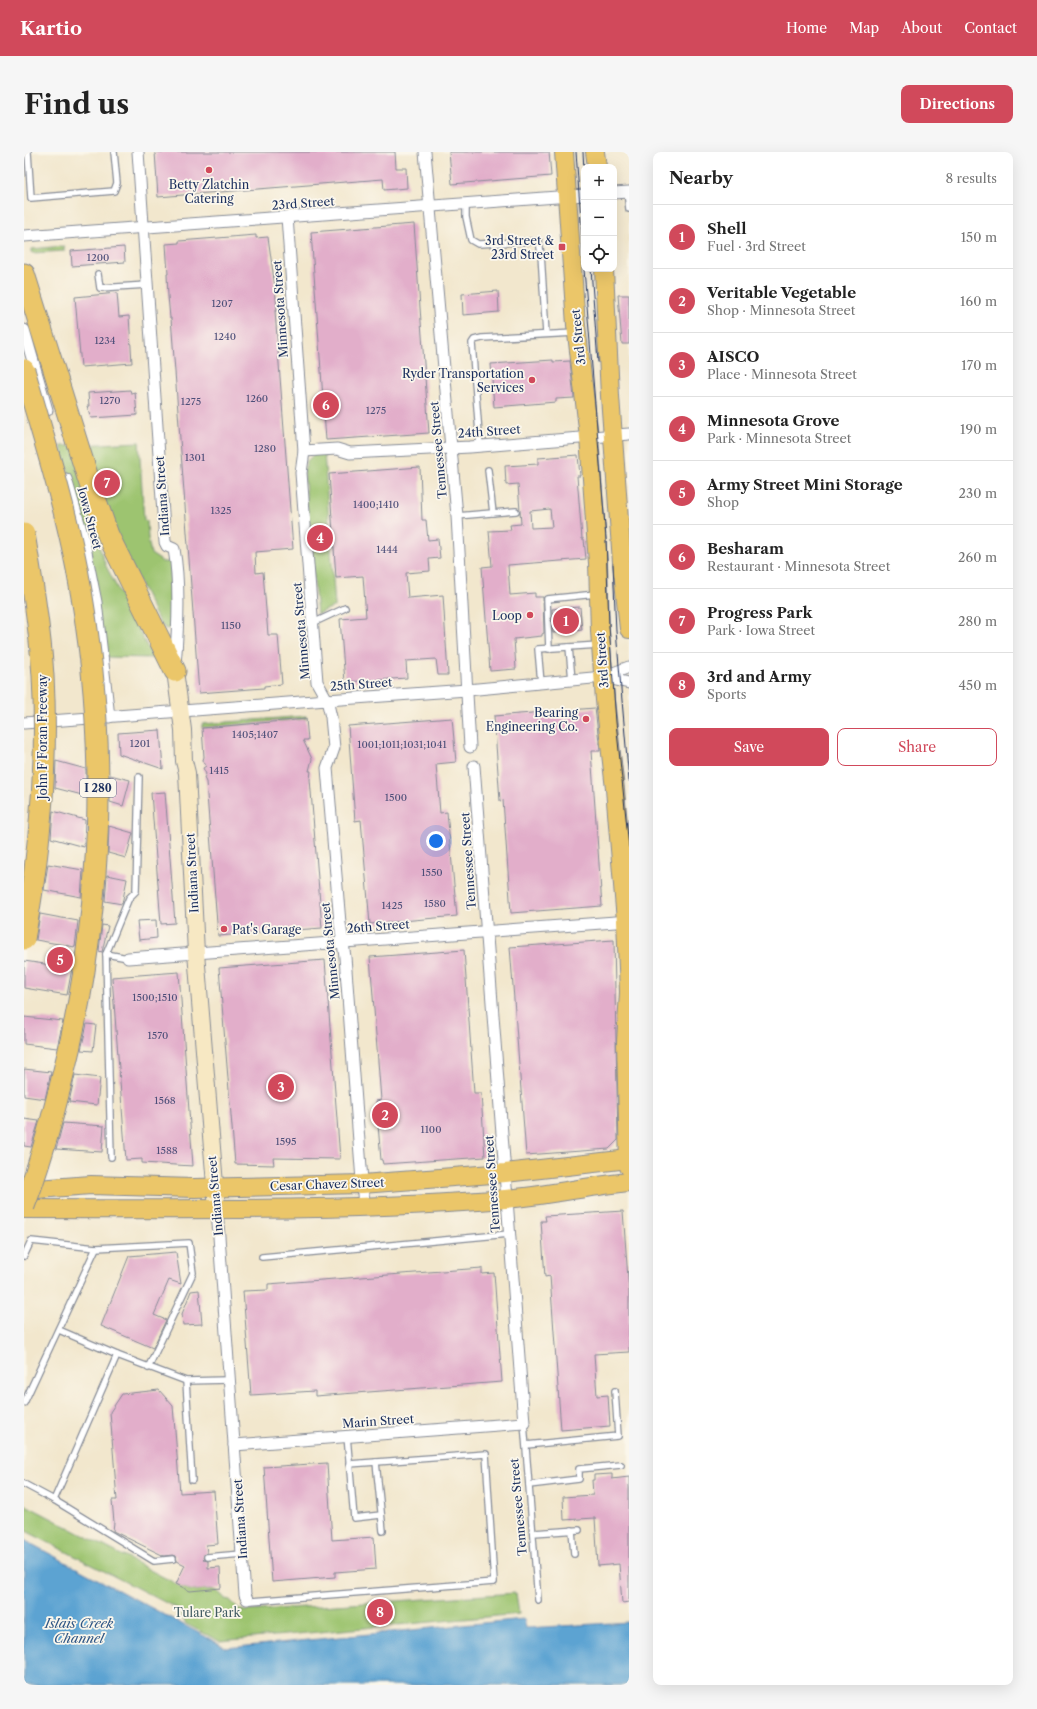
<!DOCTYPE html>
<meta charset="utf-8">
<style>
:root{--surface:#fff;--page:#f6f6f6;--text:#222;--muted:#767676;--line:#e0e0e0;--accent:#d1495b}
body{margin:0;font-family:"Libre Caslon Text",serif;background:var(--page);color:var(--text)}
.controls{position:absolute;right:12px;top:12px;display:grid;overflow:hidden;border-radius:8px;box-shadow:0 4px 16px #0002}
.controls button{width:36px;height:36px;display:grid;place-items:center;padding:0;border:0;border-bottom:1px solid var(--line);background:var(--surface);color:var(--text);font:20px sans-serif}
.you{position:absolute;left:412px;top:689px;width:14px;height:14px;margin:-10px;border:3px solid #fff;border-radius:50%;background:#1a73e8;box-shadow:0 0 0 6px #1a73e833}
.badge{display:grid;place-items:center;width:26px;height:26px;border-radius:50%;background:var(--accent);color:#fff;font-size:13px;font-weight:700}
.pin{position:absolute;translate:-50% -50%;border:2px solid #fff;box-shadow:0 1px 4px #0006}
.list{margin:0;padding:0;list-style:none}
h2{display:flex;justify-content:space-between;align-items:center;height:52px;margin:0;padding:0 16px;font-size:17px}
h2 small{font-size:13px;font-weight:400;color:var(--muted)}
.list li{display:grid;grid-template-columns:26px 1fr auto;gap:12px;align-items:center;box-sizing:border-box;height:64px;padding:0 16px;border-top:1px solid var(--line)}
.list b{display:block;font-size:15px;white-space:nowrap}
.list p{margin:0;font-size:13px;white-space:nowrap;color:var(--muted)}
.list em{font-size:13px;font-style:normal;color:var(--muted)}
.actions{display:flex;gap:8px;padding:12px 16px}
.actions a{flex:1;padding:9px 0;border:1px solid var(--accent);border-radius:8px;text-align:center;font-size:14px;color:var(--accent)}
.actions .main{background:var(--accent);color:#fff}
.icon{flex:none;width:22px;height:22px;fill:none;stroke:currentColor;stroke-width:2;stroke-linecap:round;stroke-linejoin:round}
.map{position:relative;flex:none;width:605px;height:1533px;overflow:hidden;border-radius:8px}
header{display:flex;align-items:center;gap:24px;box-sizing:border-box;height:56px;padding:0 20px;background:var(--accent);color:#fff}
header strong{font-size:19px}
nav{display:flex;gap:22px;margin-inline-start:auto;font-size:14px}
.intro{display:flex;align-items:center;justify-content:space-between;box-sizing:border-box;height:96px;padding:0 24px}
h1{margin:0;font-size:28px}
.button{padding:10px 18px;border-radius:8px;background:var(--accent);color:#fff;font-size:14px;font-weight:700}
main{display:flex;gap:24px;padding:0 24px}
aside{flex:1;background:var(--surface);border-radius:8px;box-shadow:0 4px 16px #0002}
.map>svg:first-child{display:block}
.green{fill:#9dc46f;stroke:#5c7a66}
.water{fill:#5ba3d2;stroke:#3b6998}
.building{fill:#e2aeca;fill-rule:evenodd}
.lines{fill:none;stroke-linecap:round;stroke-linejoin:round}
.service-casing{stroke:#868b96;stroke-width:8}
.minor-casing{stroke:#868b96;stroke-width:13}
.secondary-casing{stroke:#868b96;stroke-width:18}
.primary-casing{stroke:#868b96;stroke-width:20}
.motorway-casing{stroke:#868b96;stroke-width:23}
.service{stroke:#fff;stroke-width:5.5}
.minor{stroke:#fff;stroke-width:11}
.secondary{stroke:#f7e8c3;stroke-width:16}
.primary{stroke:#ebc669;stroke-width:18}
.motorway{stroke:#ebc669;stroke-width:21}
.tram{stroke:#1b2f5e;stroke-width:1}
.motorway-bridge-casing{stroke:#868b96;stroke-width:23;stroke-linecap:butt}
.motorway-bridge{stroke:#ebc669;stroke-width:21}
.poi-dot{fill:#d1495b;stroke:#fbf7ec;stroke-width:1.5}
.labels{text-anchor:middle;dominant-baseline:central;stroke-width:3.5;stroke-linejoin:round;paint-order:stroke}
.number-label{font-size:10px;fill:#4d4f79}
.shield{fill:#fbf7ec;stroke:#5e6b89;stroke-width:1}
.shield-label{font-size:11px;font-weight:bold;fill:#1b2f5e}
.poi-label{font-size:12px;fill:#1b2f5e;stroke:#fbf7ec;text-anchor:end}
.street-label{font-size:12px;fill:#1b2f5e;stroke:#fbf7ec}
.park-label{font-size:12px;fill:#425c63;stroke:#fbf7ec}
.water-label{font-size:13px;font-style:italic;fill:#315887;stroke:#fbf7ec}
</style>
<header>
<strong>Kartio</strong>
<nav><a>Home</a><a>Map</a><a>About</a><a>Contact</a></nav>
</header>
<div class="intro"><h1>Find us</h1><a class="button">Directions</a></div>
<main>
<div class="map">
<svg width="605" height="1533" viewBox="0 0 605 1533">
<rect width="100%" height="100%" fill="#fbf7ec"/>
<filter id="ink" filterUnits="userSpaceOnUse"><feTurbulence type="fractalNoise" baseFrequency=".025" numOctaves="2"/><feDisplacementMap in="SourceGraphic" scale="8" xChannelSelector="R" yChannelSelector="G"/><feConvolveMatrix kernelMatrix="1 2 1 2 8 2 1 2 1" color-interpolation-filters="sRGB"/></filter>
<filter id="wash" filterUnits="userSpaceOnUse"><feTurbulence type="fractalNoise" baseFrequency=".012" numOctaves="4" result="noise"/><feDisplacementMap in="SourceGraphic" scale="16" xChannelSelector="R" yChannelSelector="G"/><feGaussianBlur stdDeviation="0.9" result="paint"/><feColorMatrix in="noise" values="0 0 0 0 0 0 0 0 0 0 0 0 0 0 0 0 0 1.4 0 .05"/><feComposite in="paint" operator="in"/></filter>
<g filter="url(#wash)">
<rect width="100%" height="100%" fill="#f2e7cd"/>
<!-- green -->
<g class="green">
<polygon points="40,94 40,99 8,101 8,97"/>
<polygon points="115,290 120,368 123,369 124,386 127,402 139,410 147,410 146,476 142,477 136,472 89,376 73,388 82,414 129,506 79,505 62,382 37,294"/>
<polygon points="292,300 300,300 311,454 293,462 280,319 283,309"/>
<polygon points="282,564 282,567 178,576 178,572"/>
<path d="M0,1352L166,1439C181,1438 191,1433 201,1447L206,1448L215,1457L221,1459L492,1441L495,1462L195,1489L162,1472L154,1457L0,1378Z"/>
</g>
<!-- water -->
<polygon class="water" points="0,1388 203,1496 500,1467 502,1476 605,1470 605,1533 0,1533"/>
<g id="blocks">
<!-- building -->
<g class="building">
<polygon points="131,0 371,0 372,16 382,16 383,36 360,38 359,27 134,45"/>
<polygon points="425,0 525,0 527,24 428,32"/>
<polygon points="390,72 405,281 302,288 287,80"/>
<polygon points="232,83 232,86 244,85 251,135 253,159 251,159 269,397 231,400 232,421 239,420 244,483 254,483 258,532 240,534 240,536 175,541 147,166 146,166 144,144 143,122 144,122 142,92 155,91 155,89"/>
<polygon points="100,95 101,110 48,114 47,99"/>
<polygon points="474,139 475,160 439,163 438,142"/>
<polygon points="93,141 95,165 105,164 108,211 57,215 51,145"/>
<polygon points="594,143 605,143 605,192 598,192"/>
<polygon points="529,208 529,210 546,209 550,246 532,247 532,250 470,255 467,212"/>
<polygon points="106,238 107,241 111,240 113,263 67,266 63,254 65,254 64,241"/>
<path d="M554,303L556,324H553L558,387H560L562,407L484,413L486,443L511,441V445H519L520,481L518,482V484L490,487L492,517L466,519L458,415L468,414L465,379L487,378L486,373L497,372L494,332L482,333L481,314L514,312V306ZM526,357L528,375L507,376L506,359Z"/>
<polygon points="396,315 398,368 402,368 404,388 414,387 416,406 405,407 406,419 382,421 384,446 419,443 424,523 414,523 412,507 382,509 383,526 321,530 316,467 342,465 339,424 312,426 305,322"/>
<polygon points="556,455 558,478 529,481 528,457"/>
<polygon points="571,556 576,599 567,599 578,754 487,761 479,648 476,649 470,564"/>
<polygon points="428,566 432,610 412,612 416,661 423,660 433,764 346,772 337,668 331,669 324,574"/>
<polygon points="282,567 284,588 279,588 288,607 285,619 287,619 286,627 298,776 194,784 182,630 180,626 182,622 179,616 182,614 179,608 180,605 178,576"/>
<polygon points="136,578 139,617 95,602 94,581"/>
<polygon points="32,609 62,617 62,644 31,636"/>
<polygon points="86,623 106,628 99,654 86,650"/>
<polygon points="141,640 151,771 137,772 127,641"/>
<polygon points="29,659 61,668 60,695 27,686"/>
<polygon points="85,674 109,681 102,706 84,701"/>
<polygon points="24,712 59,718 57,745 20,738"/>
<polygon points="83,723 103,727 98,752 81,749"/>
<polygon points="16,762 54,769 51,795 12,788"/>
<polygon points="132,768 133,786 115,788 113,769"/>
<polygon points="78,773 84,774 78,800 75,799"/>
<polygon points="590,788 594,988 585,997 502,1003 486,795"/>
<polygon points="440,798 450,941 457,941 461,1005 359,1012 358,1008 357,1008 352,949 357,948 346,805"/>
<polygon points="301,808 316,1007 249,1006 250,1013 211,1012 195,816"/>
<polygon points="0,809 48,816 43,843 0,836"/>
<polygon points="155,820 169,1014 118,1011 118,1007 102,1008 88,825"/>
<polygon points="0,865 39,869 33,896 0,892"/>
<polygon points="63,872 72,873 69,899 57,898"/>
<polygon points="0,917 27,920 21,947 0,944"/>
<polygon points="51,923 76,926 73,953 45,950"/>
<polygon points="0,967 15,969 7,995 0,994"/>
<polygon points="39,971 80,974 78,1000 32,997"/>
<polygon points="599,1059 605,1140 605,1200 570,1202 573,1244 584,1243 586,1274 537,1278 526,1124 521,1125 517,1069 522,1069 521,1064"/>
<polygon points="152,1100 157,1132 145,1128 130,1163 142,1168 129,1196 77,1174 105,1104"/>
<polygon points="458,1116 458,1122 470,1121 478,1230 291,1244 291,1239 227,1243 219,1139 244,1138 244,1132"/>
<polygon points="175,1138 178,1172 159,1173 158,1162 167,1139"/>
<polygon points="135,1238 149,1254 156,1341 190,1339 194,1392 182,1393 183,1401 179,1405 180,1408 184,1409 184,1416 196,1415 197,1436 166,1439 152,1432 161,1413 153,1409 152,1404 149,1403 140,1404 89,1379 90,1370 88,1348 93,1348 86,1260 98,1242"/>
<polygon points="303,1311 308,1388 350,1385 352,1417 311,1420 311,1425 248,1430 240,1315"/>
<polygon points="588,1322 588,1327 605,1325 605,1450 598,1451 595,1412 574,1414 571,1366 540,1368 539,1345 569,1343 568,1328 570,1328 570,1323"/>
</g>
</g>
</g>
<g filter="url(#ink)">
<use href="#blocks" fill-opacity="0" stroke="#868b96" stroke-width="1"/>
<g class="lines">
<!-- service casing -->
<g class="service-casing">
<g id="service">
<polyline points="4,0 7,46 90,39 93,31 90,0"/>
<polyline points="603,40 605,57"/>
<polyline points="442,51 442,65 447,88 454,92 515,89 517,102 522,182"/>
<polyline points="74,122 76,136 123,133"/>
<polyline points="456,294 448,191 450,188 458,186 551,181"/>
<polyline points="464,318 469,361"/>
<polyline points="433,364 492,359"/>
<polyline points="289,471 321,456"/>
<polyline points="545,495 548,528"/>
<polyline points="525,497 523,447 572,442"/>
<polyline points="517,531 514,497 575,493"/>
<polyline points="82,802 105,746 112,739 115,625"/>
<polyline points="87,1005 82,802 104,806"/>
<polyline points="0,1104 7,1089 72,1096 165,1091 169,1121 124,1216"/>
<polyline points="238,1105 485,1082"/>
<polyline points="35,1178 93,1203"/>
<polyline points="162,1229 168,1328"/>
<polyline points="0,1251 72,1096"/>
<polyline points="500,1271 514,1448"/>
<polyline points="323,1284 330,1366 357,1363"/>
<polyline points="502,1293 594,1284 591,1239"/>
<polyline points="352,1310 359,1379"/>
<polyline points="0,1332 30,1348 130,1409 149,1407"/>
<polyline points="505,1333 555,1327 555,1317 597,1313"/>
<polyline points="30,1348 93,1203 162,1229 204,1228"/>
<polyline points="548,1378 550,1402"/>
<polyline points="509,1381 555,1378"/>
<polyline points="183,1405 218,1402"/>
<polyline points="223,1447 227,1449 470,1430 462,1302 325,1312"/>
</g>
</g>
<!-- minor casing -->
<g class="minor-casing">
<g id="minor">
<path d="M114,0L141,390L143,394L150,397C156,431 154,478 151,513"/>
<polyline points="401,0 433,364 446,595"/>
<polyline points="590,41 605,40"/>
<polyline points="263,65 280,299 277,321 293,530 303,548 307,565 310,596 303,616 316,771 321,805 340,1055"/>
<polyline points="0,84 560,43"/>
<polyline points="0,178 23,258"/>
<polyline points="280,299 313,297 326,301 446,295 605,282"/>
<polyline points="42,327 59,385 72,450 85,565"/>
<polyline points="579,525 605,515"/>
<polyline points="0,571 303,548 443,538 579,525 605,531"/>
<polyline points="104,806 605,769"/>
<polyline points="193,1057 221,1443 223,1447"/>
<polyline points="210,1293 500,1271 450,614"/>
</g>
</g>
<!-- secondary casing -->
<g class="secondary-casing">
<polyline id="secondary" points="151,519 159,578 160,609 163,621 172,801 193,1057"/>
</g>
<!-- primary casing -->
<g class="primary-casing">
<g id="primary">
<polyline points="540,0 552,173 565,285 574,411 576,479 581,548 591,637 602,769 605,840 602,890 605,1015"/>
<polyline points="571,0 573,15"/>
<polyline points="580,117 586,244 598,410 605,477"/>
<polyline points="0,1038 67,1033 170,1036 338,1032 481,1021 605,1007"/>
<path d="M0,1057C160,1057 321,1060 481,1047C523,1044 564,1034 605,1030"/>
</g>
</g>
<!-- motorway casing -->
<g class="motorway-casing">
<polyline id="motorway" points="0,122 64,326 84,383 151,519"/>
</g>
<!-- service -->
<use href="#service" class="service"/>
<!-- minor -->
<use href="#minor" class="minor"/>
<!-- secondary -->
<use href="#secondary" class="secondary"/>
<!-- primary -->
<use href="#primary" class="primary"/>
<!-- motorway -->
<use href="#motorway" class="motorway"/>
<!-- tram -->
<g class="tram">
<polyline points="552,0 560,111"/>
<polyline points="559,0 560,18"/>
<polyline points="560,117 582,386 585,474 592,570 605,695"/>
<polyline points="567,117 574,210"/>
<polyline points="589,412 592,479 605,629"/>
</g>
<!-- motorway-bridge casing -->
<g class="motorway-bridge-casing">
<g id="motorway-bridge">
<path d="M0,218C19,284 40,350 53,417C86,589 80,765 36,935C26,975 15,1015 0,1054"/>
<path d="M0,382C8,429 16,476 19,524C24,612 16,700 0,787"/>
</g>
</g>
<!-- motorway-bridge -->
<use href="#motorway-bridge" class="motorway-bridge"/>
</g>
</g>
<!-- markers -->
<g class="poi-dot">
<circle cx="185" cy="18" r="4"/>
<rect x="534" y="91" width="8" height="8" rx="2"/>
<circle cx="508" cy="228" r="4"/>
<circle cx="506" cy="463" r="4"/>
<circle cx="562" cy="567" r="4"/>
<circle cx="200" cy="777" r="4"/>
</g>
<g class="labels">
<!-- number labels -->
<g class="number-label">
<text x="74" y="105">1200</text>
<text x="198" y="151">1207</text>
<text x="201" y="184">1240</text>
<text x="81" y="188">1234</text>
<text x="233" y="246">1260</text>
<text x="86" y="248">1270</text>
<text x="167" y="249">1275</text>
<text x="352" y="258">1275</text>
<text x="241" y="296">1280</text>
<text x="171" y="305">1301</text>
<text x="352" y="352">1400;1410</text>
<text x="197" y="358">1325</text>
<text x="363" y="397">1444</text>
<text x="207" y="473">1150</text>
<text x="231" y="582">1405;1407</text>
<text x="116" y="591">1201</text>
<text x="378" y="592">1001;1011;1031;1041</text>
<text x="195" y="618">1415</text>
<text x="372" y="645">1500</text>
<text x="408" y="720">1550</text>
<text x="411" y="751">1580</text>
<text x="368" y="753">1425</text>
<text x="131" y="845">1500;1510</text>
<text x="134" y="883">1570</text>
<text x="141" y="948">1568</text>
<text x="407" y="977">1100</text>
<text x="262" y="989">1595</text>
<text x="143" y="998">1588</text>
</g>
<!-- shield labels -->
<rect class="shield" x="56" y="627" width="36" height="18" rx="3"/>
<g class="shield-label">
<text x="74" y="636">I 280</text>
</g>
<!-- poi labels -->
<g class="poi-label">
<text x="185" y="32" text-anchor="middle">Betty Zlatchin<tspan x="185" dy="14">Catering</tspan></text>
<text x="530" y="88">3rd Street &amp;<tspan x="530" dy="14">23rd Street</tspan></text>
<text x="500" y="221">Ryder Transportation<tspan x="500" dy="14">Services</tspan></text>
<text x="498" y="463">Loop</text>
<text x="554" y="560">Bearing<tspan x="554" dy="14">Engineering Co.</tspan></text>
<text x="208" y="777" text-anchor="start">Pat's Garage</text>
</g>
<!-- street labels -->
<g class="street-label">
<text transform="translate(279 51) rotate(-4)">23rd Street</text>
<text transform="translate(256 157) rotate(-94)">Minnesota Street</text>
<text transform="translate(554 185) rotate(-96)">3rd Street</text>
<text transform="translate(465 279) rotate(-4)">24th Street</text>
<text transform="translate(414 298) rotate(-95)">Tennessee Street</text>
<text transform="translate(138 344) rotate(-94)">Indiana Street</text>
<text transform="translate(66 366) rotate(75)">Iowa Street</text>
<text transform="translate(277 479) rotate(-95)">Minnesota Street</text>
<text transform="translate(578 508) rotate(-94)">3rd Street</text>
<text transform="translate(337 532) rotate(-4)">25th Street</text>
<text transform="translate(18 585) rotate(-90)">John F Foran Freeway</text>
<text transform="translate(444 709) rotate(-94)">Tennessee Street</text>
<text transform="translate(168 721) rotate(-93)">Indiana Street</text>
<text transform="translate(354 774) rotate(-4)">26th Street</text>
<text transform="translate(306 799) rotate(-96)">Minnesota Street</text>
<text transform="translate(303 1032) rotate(-2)">Cesar Chavez Street</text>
<text transform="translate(468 1032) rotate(-94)">Tennessee Street</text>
<text transform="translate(191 1044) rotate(-95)">Indiana Street</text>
<text transform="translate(354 1269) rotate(-4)">Marin Street</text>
<text transform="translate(494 1355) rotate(-95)">Tennessee Street</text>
<text transform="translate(216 1367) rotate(-94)">Indiana Street</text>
</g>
<!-- park labels -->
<g class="park-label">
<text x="183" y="1460">Tulare Park</text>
</g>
<!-- water labels -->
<g class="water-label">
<text x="55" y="1471">Islais Creek<tspan x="55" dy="15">Channel</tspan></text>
</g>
</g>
</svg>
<div class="controls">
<button>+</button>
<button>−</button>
<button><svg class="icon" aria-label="locate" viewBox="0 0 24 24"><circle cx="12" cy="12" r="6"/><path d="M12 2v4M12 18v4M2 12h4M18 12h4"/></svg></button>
</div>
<div class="you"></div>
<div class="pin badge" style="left:542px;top:469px">1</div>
<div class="pin badge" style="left:361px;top:963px">2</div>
<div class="pin badge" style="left:257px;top:935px">3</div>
<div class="pin badge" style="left:296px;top:386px">4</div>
<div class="pin badge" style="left:36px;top:808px">5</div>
<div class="pin badge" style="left:302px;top:253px">6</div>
<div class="pin badge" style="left:83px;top:331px">7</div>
<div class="pin badge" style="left:356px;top:1460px">8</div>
</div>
<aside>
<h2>Nearby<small>8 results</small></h2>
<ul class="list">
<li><span class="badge">1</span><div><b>Shell</b><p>Fuel · 3rd Street</p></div><em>150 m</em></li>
<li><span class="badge">2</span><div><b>Veritable Vegetable</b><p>Shop · Minnesota Street</p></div><em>160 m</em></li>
<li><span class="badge">3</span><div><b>AISCO</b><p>Place · Minnesota Street</p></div><em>170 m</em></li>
<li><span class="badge">4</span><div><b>Minnesota Grove</b><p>Park · Minnesota Street</p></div><em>190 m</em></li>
<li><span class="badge">5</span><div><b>Army Street Mini Storage</b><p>Shop</p></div><em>230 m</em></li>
<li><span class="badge">6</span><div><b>Besharam</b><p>Restaurant · Minnesota Street</p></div><em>260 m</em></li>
<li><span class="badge">7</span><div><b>Progress Park</b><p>Park · Iowa Street</p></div><em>280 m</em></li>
<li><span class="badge">8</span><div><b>3rd and Army</b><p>Sports</p></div><em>450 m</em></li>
</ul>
<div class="actions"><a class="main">Save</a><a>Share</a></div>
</aside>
</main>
